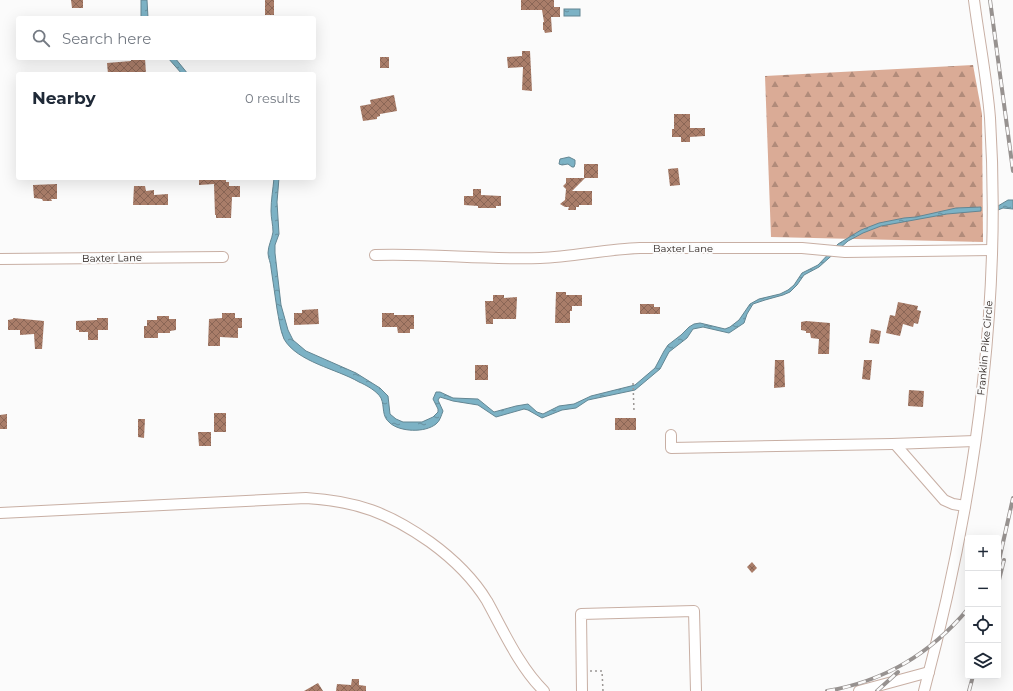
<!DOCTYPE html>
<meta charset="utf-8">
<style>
:root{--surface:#fff;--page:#f6f6f7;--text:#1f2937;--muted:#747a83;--line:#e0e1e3}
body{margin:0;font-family:Montserrat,sans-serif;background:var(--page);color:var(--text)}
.controls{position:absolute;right:12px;bottom:12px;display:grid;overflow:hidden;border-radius:4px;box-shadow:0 4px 16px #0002}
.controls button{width:36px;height:36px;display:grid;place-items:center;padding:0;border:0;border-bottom:1px solid var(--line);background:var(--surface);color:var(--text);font:20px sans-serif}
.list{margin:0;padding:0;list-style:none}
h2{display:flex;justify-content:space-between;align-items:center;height:52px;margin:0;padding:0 16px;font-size:17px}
h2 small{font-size:13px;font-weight:400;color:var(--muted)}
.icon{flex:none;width:22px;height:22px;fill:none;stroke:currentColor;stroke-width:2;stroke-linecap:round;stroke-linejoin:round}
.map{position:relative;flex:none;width:1013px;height:691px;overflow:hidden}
.search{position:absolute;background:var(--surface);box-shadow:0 4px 16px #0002;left:16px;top:16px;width:300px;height:44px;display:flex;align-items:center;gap:10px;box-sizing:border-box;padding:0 14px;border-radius:4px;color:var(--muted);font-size:15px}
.panel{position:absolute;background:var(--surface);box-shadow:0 4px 16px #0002;left:16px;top:72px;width:300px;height:108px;border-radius:4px}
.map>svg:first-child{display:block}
.forest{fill:url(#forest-firs)}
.water{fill:url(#water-ripples);stroke:#638693}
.building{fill:url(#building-cross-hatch)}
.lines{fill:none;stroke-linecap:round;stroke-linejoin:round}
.minor-casing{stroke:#c8afa4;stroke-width:12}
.path{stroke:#9b9795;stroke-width:1.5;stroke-dasharray:2 3;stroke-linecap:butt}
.minor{stroke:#fff;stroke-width:10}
.rail-casing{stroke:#979290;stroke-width:4}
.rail{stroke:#fbfbfb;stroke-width:2.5;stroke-dasharray:8;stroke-linecap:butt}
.labels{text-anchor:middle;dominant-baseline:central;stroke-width:4;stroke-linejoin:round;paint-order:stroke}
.street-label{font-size:10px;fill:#2a211d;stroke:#fbfbfb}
</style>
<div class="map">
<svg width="1013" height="691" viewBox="0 0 1013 691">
<defs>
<pattern id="forest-firs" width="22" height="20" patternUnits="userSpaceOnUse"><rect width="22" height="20" fill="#daab96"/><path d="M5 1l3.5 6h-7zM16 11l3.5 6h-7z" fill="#b18b7a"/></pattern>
<pattern id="water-ripples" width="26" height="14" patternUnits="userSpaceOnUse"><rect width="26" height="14" fill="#7cb2c5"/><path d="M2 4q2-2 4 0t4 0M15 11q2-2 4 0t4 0" fill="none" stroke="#66909f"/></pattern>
<pattern id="building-cross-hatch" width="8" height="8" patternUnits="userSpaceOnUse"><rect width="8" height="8" fill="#a97d69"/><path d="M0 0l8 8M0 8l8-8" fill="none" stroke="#8a6656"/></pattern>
</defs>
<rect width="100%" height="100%" fill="#fbfbfb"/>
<!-- forest -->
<polygon class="forest" points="973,65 982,114 983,242 771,237 765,76"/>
<!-- water -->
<g class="water">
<polygon points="141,0 147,0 148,18 141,18"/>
<rect x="564" y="9" width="16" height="7"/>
<polygon points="168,58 175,58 188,74 182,74"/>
<polygon points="569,157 575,160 575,164 574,167 572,167 568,164 562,165 559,164 560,159"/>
<path d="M274,178H279L277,202L279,234L275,245V253L281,305L288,330L293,340L306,351L356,373L380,388L388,396L390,414L396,419L403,422H422L433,417L438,412V409L433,399L436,392H440L453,398L478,399L494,412L516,406L528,404L537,412L543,414L559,406L574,404L591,396L635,385L655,368L664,351L668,345L681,335L689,327L694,324L700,323L725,329L730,327L739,320L750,304L759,299L780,294L788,290L794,285L802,273L818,265L838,244L861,230L879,223L904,218L916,217L956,208L981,207V211L947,214L881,226L863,233L848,241L819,267L804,275L797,285L790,292L783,295L765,300L753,304L747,314L744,323L729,333L703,327L693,329L687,338L669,352L660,369L635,390L588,400L576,408L562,410L542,418L528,410L524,409L496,417L478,405L453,401L440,397L438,400L443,411C441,416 440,421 436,424C425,433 400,432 390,423C381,416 385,407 381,398C377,391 366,385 359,382C337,369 297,362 284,339C280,330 279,319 277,309C275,295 273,282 271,268C271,263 268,258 268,253C268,246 272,239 273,232C273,225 271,218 271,211C271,200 273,189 274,178Z"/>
<polygon points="1008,200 1013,200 1013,209 1003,208 998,210 998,206"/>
</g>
<!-- building -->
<g class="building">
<polygon points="71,0 83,0 83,8 72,8"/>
<rect x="265" y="0" width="9" height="15"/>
<polygon points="521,0 554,0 554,7 560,7 560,17 551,17 552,32 545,33 544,30 543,30 543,22 544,22 542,10 521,10"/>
<polygon points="522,51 530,51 532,91 522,90 523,67 508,68 507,57 522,56"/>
<rect x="380" y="57" width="9" height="11"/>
<polygon points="131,58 145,58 146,74 108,74 107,63 131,61"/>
<polygon points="394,95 397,111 380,114 380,116 377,117 377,119 363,121 360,106 371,104 370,100"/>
<polygon points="674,114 690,114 690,128 705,128 705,136 690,137 690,142 681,142 681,137 672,137 672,129 674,129"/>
<polygon points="584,164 598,164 598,178 585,178 572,191 592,191 592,205 579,205 579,207 576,207 576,210 568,210 569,207 565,207 560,204 565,200 566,189 563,186 566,183 566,178 584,178"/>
<polygon points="678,168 680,185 670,186 668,169"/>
<polygon points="199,178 226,178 226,182 229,182 229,186 240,186 240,197 232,197 231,218 216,218 216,215 215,215 214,184 199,185"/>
<polygon points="57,184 57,199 51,199 52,201 43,201 42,199 34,198 33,185"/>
<polygon points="134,186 145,186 146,191 154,190 154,195 168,194 168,205 133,205"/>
<polygon points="473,189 481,189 481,195 501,196 501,206 496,206 496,208 478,208 478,206 464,205 464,196 473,196"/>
<polygon points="556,292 566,292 566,295 582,295 582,306 572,306 572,311 570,311 570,323 555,323"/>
<polygon points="493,295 504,295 504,298 517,297 516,319 493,319 493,324 486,324 485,301 493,301"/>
<polygon points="898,302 918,306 917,310 921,311 918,324 914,323 913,327 903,324 900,336 886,333 890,315 895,316"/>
<polygon points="640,304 654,304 654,307 660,307 660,314 640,314"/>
<polygon points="318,309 319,324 294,325 294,313 302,313 302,310"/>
<polygon points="222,313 235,313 235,318 242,318 242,328 238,328 238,338 220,337 220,346 208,346 209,319 222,318"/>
<polygon points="382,313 394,313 394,315 414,315 414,329 410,329 410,333 398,333 397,327 382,327"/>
<polygon points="157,316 169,316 169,319 176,319 176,330 170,331 170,333 158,333 158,338 144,338 144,326 147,326 147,320 157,320"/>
<polygon points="13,318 44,321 42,349 35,349 34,334 20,335 20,330 8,330 8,320 13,319"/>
<polygon points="97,318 108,318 108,330 98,330 98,340 88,340 88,332 79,332 79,330 76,330 76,321 97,320"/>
<polygon points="806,321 830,323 829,354 818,354 819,339 811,338 810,333 806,333 806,331 801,330 801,322"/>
<polygon points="871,329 881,331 879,344 869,343"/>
<polygon points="775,360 784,360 785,387 774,388"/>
<polygon points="864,360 872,360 870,380 862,379"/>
<rect x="475" y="365" width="13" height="15"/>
<polygon points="909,390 924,391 923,407 908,406"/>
<rect x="214" y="413" width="12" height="19"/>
<polygon points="7,414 7,429 0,429 0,415"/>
<rect x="615" y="418" width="21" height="12"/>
<polygon points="138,419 145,419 144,438 138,437"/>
<polygon points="198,432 211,432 211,446 199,446"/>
<polygon points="752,562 757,568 752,573 747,567"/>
<polygon points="352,679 359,679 359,685 366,686 366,691 336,691 337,684 351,685"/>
<polygon points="318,683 323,691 304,691"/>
</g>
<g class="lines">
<!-- minor casing -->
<g class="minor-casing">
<g id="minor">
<path d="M375,255C430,253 485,260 540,258C573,257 606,249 640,248H802L845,252L992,250"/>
<polyline points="0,259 223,257"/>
<polyline points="671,435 671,448 892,444 975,441"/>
<polyline points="895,444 944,500 953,504 965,506"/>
<path d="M0,513L306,498C357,501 389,513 430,542C452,558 473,578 487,601C503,630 520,668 544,691"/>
<polyline points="582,691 581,614 694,611 696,691"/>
<polyline points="859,691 929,672"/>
<path d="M924,691C973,507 1002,309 990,118C987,79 979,39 974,0"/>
</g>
</g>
<!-- path -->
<g class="path">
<polyline points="633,383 634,411"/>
<polyline points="590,671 602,671 603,691"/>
</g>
<!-- minor -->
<use href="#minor" class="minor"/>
<!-- rail casing -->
<g class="rail-casing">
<g id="rail">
<polyline points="990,0 1013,171"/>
<polyline points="998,565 1013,498"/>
<polyline points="998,584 1004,560"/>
<path d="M827,691C885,681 930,654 968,609"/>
<polyline points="877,691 898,672"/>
<polyline points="969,691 973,676"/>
</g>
</g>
<!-- rail -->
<use href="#rail" class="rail"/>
</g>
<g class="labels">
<!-- street labels -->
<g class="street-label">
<text x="683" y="248">Baxter Lane</text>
<text transform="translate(112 258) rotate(-1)">Baxter Lane</text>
<text transform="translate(985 348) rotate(-85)">Franklin Pike Circle</text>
</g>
</g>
</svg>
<div class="controls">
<button>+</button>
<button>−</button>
<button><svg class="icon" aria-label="locate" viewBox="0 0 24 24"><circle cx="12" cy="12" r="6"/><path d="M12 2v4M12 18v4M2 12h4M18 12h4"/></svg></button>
<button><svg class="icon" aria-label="layers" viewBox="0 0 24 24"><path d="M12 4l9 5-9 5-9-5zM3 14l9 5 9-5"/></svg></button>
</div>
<div class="search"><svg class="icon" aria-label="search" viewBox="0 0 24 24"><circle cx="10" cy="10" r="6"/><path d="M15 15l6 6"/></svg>Search here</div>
<section class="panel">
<h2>Nearby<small>0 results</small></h2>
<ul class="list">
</ul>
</section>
</div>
